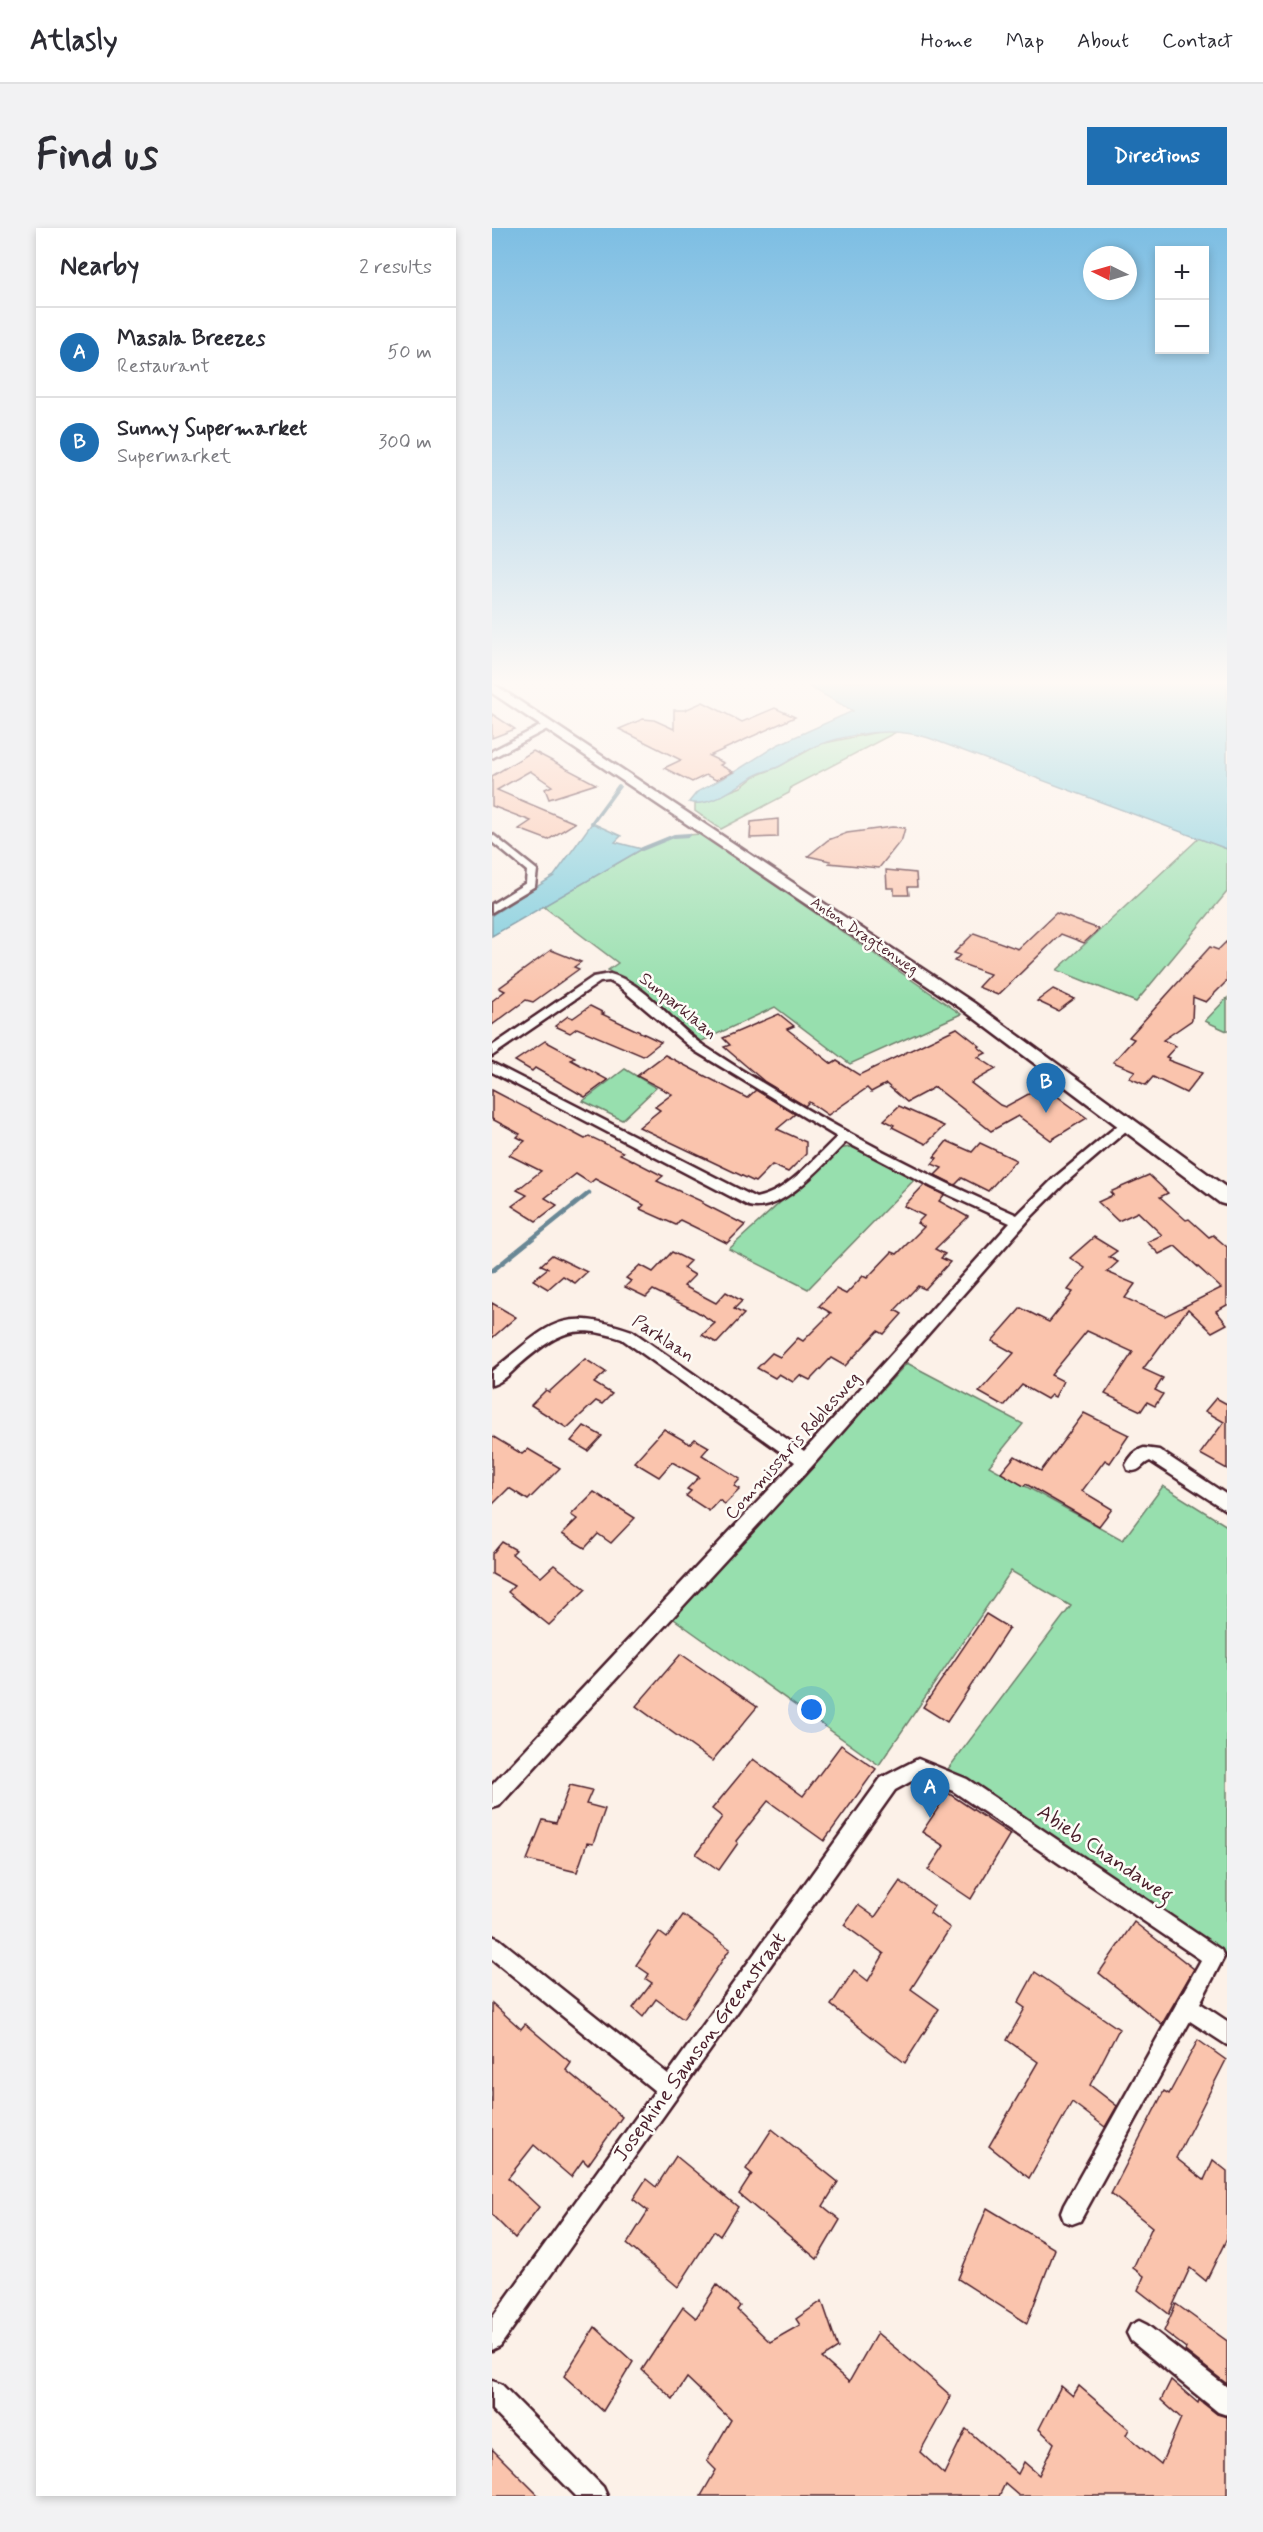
<!DOCTYPE html>
<meta charset="utf-8">
<style>
:root{--surface:#fff;--page:#f2f2f3;--text:#2b2b33;--muted:#7c7c81;--line:#e1e1e2;--accent:#1f6fb2}
body{margin:0;font-family:Mynerve,sans-serif;background:var(--page);color:var(--text)}
.controls{position:absolute;right:18px;top:18px;display:grid;overflow:hidden;border-radius:0px;box-shadow:0 3px 9px #0003}
.controls button{width:54px;height:54px;display:grid;place-items:center;padding:0;border:0;border-bottom:2px solid var(--line);background:var(--surface);color:var(--text);font:30px sans-serif}
.compass{position:absolute;left:591px;top:18px;width:54px;height:54px;border-radius:50%;background:var(--surface);box-shadow:0 3px 9px #0003;rotate:275deg}
.you{position:absolute;left:320px;top:1482px;width:21px;height:21px;margin:-15px;border:4px solid #fff;border-radius:50%;background:#1a73e8;box-shadow:0 0 0 9px #1a73e833}
.badge{display:grid;place-items:center;width:39px;height:39px;border-radius:50%;background:var(--accent);color:#fff;font-size:20px;font-weight:700}
.pin{position:absolute;translate:-50% -50px;filter:drop-shadow(0 2px 3px #0008)}
.pin::after{content:'';position:absolute;top:32px;width:21px;height:18px;background:inherit;clip-path:polygon(0 0,100% 0,50% 100%)}
.list{margin:0;padding:0;list-style:none}
h2{display:flex;justify-content:space-between;align-items:center;height:78px;margin:0;padding:0 24px;font-size:26px}
h2 small{font-size:20px;font-weight:400;color:var(--muted)}
.list li{display:grid;grid-template-columns:39px 1fr auto;gap:18px;align-items:center;box-sizing:border-box;height:90px;padding:0 24px;border-top:2px solid var(--line)}
.list b{display:block;font-size:22px;white-space:nowrap}
.list p{margin:0;font-size:20px;white-space:nowrap;color:var(--muted)}
.list em{font-size:20px;font-style:normal;color:var(--muted)}
.map{position:relative;flex:none;width:735px;height:2268px;overflow:hidden;border-radius:0px}
header{display:flex;align-items:center;gap:36px;box-sizing:border-box;height:84px;padding:0 30px;background:var(--surface);border-bottom:2px solid var(--line)}
header strong{font-size:28px}
nav{display:flex;gap:33px;margin-inline-start:auto;font-size:21px}
.intro{display:flex;align-items:center;justify-content:space-between;box-sizing:border-box;height:144px;padding:0 36px}
h1{margin:0;font-size:42px}
.button{padding:15px 27px;border-radius:0px;background:var(--accent);color:#fff;font-size:21px;font-weight:700}
main{display:flex;gap:36px;padding:0 36px}
aside{flex:1;background:var(--surface);border-radius:0px;box-shadow:0 3px 9px #0003}
.map>svg:first-child{display:block}
.green{fill:#97dfae;stroke:#707f6c;stroke-width:1.5}
.water{fill:#7eccdc;stroke:#698795;stroke-width:1.5}
.lines{fill:none;stroke-linecap:round;stroke-linejoin:round}
.stream-far1{stroke:#698795;stroke-width:4}
.stream{stroke:#698795;stroke-width:4.5}
.building{fill:#fac4ad;stroke:#4a1f2b;stroke-width:1.5}
.minor-casing{stroke:#4a1f2b;stroke-width:5}
.secondary-casing{stroke:#4a1f2b;stroke-width:5}
.minor{fill:#fdfcf7;fill-rule:evenodd}
.secondary{fill:#fdfcf7;fill-rule:evenodd}
.labels{text-anchor:middle;dominant-baseline:central;stroke-width:5;stroke-linejoin:round;paint-order:stroke}
.far-street-label{font-size:15px;fill:#4a1f2b;stroke:#fdfcf7}
.street-label{font-size:18px;fill:#4a1f2b;stroke:#fdfcf7}
.near-street-label{font-size:21px;fill:#4a1f2b;stroke:#fdfcf7}
</style>
<header>
<strong>Atlasly</strong>
<nav><a>Home</a><a>Map</a><a>About</a><a>Contact</a></nav>
</header>
<div class="intro"><h1>Find us</h1><a class="button">Directions</a></div>
<main>
<aside>
<h2>Nearby<small>2 results</small></h2>
<ul class="list">
<li><span class="badge">A</span><div><b>Masala Breezes</b><p>Restaurant</p></div><em>50 m</em></li>
<li><span class="badge">B</span><div><b>Sunny Supermarket</b><p>Supermarket</p></div><em>300 m</em></li>
</ul>
</aside>
<div class="map">
<svg width="735" height="2268" viewBox="0 0 735 2268">
<rect width="100%" height="100%" fill="#fcf1e8"/>
<filter id="ink" filterUnits="userSpaceOnUse"><feTurbulence type="fractalNoise" baseFrequency=".0167" numOctaves="2"/><feDisplacementMap in="SourceGraphic" scale="12" xChannelSelector="R" yChannelSelector="G"/><feConvolveMatrix kernelMatrix="1 2 1 2 8 2 1 2 1" color-interpolation-filters="sRGB"/></filter>
<g filter="url(#ink)">
<!-- green -->
<g class="green">
<polygon points="396,502 408,502 299,559 297,565 229,601 203,583 203,576 249,559 263,548 286,539 328,516"/>
<polygon points="209,606 469,786 358,836 283,779 208,814 116,742 126,735 51,678 150,621 182,608"/>
<polygon points="707,610 735,621 735,664 644,774 565,742"/>
<polygon points="735,770 735,803 713,793"/>
<polygon points="133,841 164,860 130,892 91,873"/>
<polygon points="358,919 369,921 424,950 316,1061 237,1021 347,921"/>
<polygon points="415,1135 531,1196 497,1238 631,1312 671,1258 735,1298 735,1729 456,1541 579,1378 519,1343 387,1537 179,1389"/>
</g>
<!-- water -->
<g class="water">
<path d="M309,454H735V621L437,510C401,499 365,504 329,516C315,520 301,531 288,538C280,542 270,543 262,548C246,558 216,581 197,574L205,564L244,543L285,517L361,483Z"/>
<polygon points="100,595 129,608 123,614 150,621 0,708 0,687 62,648"/>
</g>
<g class="lines">
<!-- stream-far1 -->
<g class="stream-far1">
<polyline points="100,595 127,558"/>
<polyline points="150,621 182,608 197,607"/>
</g>
<!-- stream -->
<polyline class="stream" points="0,1043 97,965"/>
</g>
<!-- building -->
<g class="building">
<polygon points="211,474 250,494 283,480 303,489 217,528 232,535 228,537 241,544 224,552 214,547 200,554 172,540 189,532 127,501 151,491 162,492 182,501 182,482 193,482"/>
<polygon points="0,486 23,501 0,510"/>
<polygon points="41,523 104,556 57,571 53,561 60,558 38,543 5,562 83,595 56,612 27,601 39,593 0,578 0,548"/>
<polygon points="286,591 286,609 258,610 259,594"/>
<polygon points="400,599 413,600 410,611 387,640 337,635 338,633 316,628 336,612 355,605"/>
<polygon points="394,642 424,645 425,659 416,659 417,667 402,667 402,660 395,660"/>
<polygon points="564,685 607,701 592,715 569,706 506,767 486,759 498,746 462,733 468,727 462,725 482,705 526,721"/>
<polygon points="735,713 735,753 714,774 701,769 700,792 671,812 684,818 674,829 677,830 676,832 710,845 694,865 661,849 654,857 637,850 643,843 621,834 642,811 637,809 718,719 726,722"/>
<polygon points="59,722 89,734 82,739 87,741 41,774 34,772 0,797 0,773 13,763 7,760"/>
<polygon points="561,761 582,771 566,783 545,773"/>
<polygon points="98,778 112,785 110,786 169,814 151,828 85,800 78,805 63,798 76,788 81,790"/>
<polygon points="287,786 302,798 295,801 340,836 345,833 367,847 465,800 488,818 486,819 494,825 486,829 504,841 479,855 508,877 513,879 551,858 595,890 559,912 526,888 499,903 443,859 415,874 394,856 379,864 375,860 336,887 317,874 313,878 273,854 232,819 238,817 231,810"/>
<polygon points="53,813 83,829 79,832 116,852 93,869 43,840 40,843 23,833"/>
<polygon points="173,827 255,870 264,862 303,886 285,901 314,914 314,926 296,944 280,937 263,954 147,899 168,882 163,879 180,866 145,848"/>
<polygon points="0,862 93,911 97,908 131,924 128,926 171,948 165,953 211,974 210,975 253,997 235,1015 188,992 184,997 148,981 152,977 103,951 98,955 84,946 53,970 65,977 44,993 20,978 35,967 25,962 49,943 17,927 33,913 25,909 28,906 0,891"/>
<polygon points="407,878 452,898 434,916 400,899 402,897 392,892"/>
<polygon points="455,913 480,924 488,915 524,932 496,963 470,950 463,957 443,947 450,940 440,936 445,930 442,929"/>
<polygon points="657,947 676,965 668,969 694,992 697,991 717,1009 721,1007 735,1019 735,1077 724,1083 735,1096 720,1104 696,1081 651,1141 671,1150 663,1162 671,1166 663,1178 655,1174 649,1183 613,1166 641,1124 595,1103 559,1147 571,1153 563,1169 559,1167 555,1171 530,1157 512,1178 487,1164 522,1125 500,1113 529,1080 557,1094 581,1064 576,1062 593,1040 578,1030 602,1009 625,1023 617,1029 626,1034 615,1044 643,1056 633,1070 673,1088 729,1060 683,1018 667,1026 655,1014 670,1007 646,984 626,993 606,974 621,967 618,964"/>
<polygon points="432,957 452,967 447,973 476,989 443,1021 453,1026 449,1030 458,1034 433,1061 426,1058 403,1082 410,1086 392,1106 386,1103 353,1138 339,1130 318,1152 308,1147 301,1154 287,1146 283,1150 265,1140 280,1125 288,1129 306,1110 311,1113 339,1085 327,1078 344,1061 354,1066 371,1048 375,1050 400,1024 405,1026 432,999 425,995 432,988 412,978"/>
<polygon points="180,1024 198,1033 191,1040 203,1047 192,1058 224,1075 234,1064 250,1073 242,1081 252,1086 225,1115 210,1107 223,1095 204,1083 161,1062 154,1069 133,1059 139,1053 134,1050 148,1037 161,1044"/>
<polygon points="60,1027 95,1044 83,1055 71,1048 56,1061 41,1052 56,1040 49,1037"/>
<polygon points="0,1075 24,1089 0,1110"/>
<polygon points="93,1131 114,1144 102,1155 120,1166 110,1176 104,1173 75,1200 39,1177 54,1162 57,1164"/>
<polygon points="724,1170 735,1176 735,1241 708,1226 732,1194 713,1183"/>
<polygon points="592,1185 637,1207 618,1235 613,1232 590,1263 620,1281 607,1298 534,1256 532,1258 509,1245 523,1228 549,1243"/>
<polygon points="92,1198 110,1208 96,1223 79,1213"/>
<polygon points="172,1201 198,1216 203,1211 217,1219 210,1227 248,1251 242,1258 248,1261 233,1276 227,1272 217,1283 194,1268 199,1263 195,1261 207,1249 180,1234 167,1249 142,1234"/>
<polygon points="0,1208 30,1226 36,1221 68,1240 36,1272 17,1260 0,1277"/>
<polygon points="102,1264 143,1290 119,1315 106,1306 93,1320 70,1306 85,1291 79,1287"/>
<polygon points="10,1314 24,1322 20,1326 49,1349 62,1337 94,1361 57,1397 16,1364 22,1358 0,1346 0,1326"/>
<polygon points="494,1386 517,1400 455,1494 431,1479"/>
<polygon points="189,1426 265,1479 220,1533 144,1478"/>
<polygon points="349,1517 384,1541 332,1613 276,1573 244,1613 246,1615 227,1642 204,1626 230,1589 220,1581 261,1531 311,1568"/>
<polygon points="78,1557 100,1562 94,1576 113,1581 101,1616 95,1615 85,1644 35,1632 51,1592 64,1595"/>
<polygon points="456,1565 518,1606 479,1671 436,1642 452,1618 430,1604"/>
<polygon points="408,1653 442,1678 438,1685 458,1700 419,1761 447,1781 413,1835 339,1777 362,1742 376,1753 392,1726 352,1697 366,1677 383,1689"/>
<polygon points="191,1687 238,1721 191,1791 164,1771 151,1789 141,1780 160,1755 154,1751 157,1746 144,1737 167,1704 175,1710"/>
<polygon points="642,1694 702,1741 670,1796 607,1745"/>
<polygon points="543,1744 627,1801 598,1857 625,1878 613,1899 580,1874 537,1950 497,1918 546,1834 515,1812 533,1780 526,1775"/>
<polygon points="0,1775 29,1801 33,1796 79,1835 74,1842 130,1889 96,1937 91,1932 79,1949 42,1917 16,1950 47,1979 23,2010 0,1987"/>
<polygon points="706,1812 734,1832 684,1930 712,1952 721,1932 735,1943 735,2010 714,2053 698,2040 677,2086 646,2062 652,2048 641,2040 660,1999 619,1966 672,1863 677,1866"/>
<polygon points="280,1901 346,1954 331,1978 348,1992 325,2031 247,1966 260,1946 254,1941"/>
<polygon points="184,1928 246,1979 228,2008 222,2003 186,2059 135,2016 156,1983 141,1971 154,1951 164,1959"/>
<polygon points="495,1980 563,2021 535,2095 466,2051"/>
<polygon points="225,2057 248,2078 245,2082 278,2114 308,2097 304,2091 330,2073 346,2120 330,2130 357,2154 385,2105 431,2143 459,2168 428,2224 452,2246 474,2201 526,2246 532,2234 547,2247 562,2215 547,2201 569,2158 581,2168 587,2158 637,2201 634,2207 669,2236 689,2190 669,2172 679,2152 706,2175 707,2172 725,2186 735,2189 735,2268 527,2268 513,2256 507,2268 209,2268 224,2242 215,2233 239,2192 195,2150 181,2171 150,2142 191,2079 204,2090"/>
<polygon points="684,2076 735,2113 735,2156 693,2123 694,2120 672,2103"/>
<polygon points="103,2099 141,2134 111,2183 72,2148"/>
<polygon points="0,2221 47,2268 0,2268"/>
</g>
<g class="lines">
<!-- minor casing -->
<g class="minor-casing">
<g id="minor">
<polygon points="56,494 61,497 59,499 0,530 0,523"/>
<polygon points="0,606 45,642 43,658 0,684 0,676 34,655 35,643 0,614"/>
<path d="M118,746C156,756 180,797 212,818C311,883 416,940 525,987L562,950L631,893L636,892L642,896L572,956L540,988L320,1238L7,1578L0,1580V1557L303,1234L130,1111C80,1094 64,1106 26,1138C19,1145 10,1154 0,1157V1143C56,1099 65,1077 140,1103L312,1223L518,995L440,959L354,914C334,934 289,987 257,978L0,844V835L264,970C296,964 322,930 345,909L203,823L125,757L117,753L108,754L0,828V818L101,749Z"/>
<path d="M652,1220L667,1222L735,1267V1283L658,1233C649,1236 648,1246 636,1242L634,1237C638,1229 644,1222 652,1220Z"/>
<polygon points="426,1531 475,1551 729,1722 732,1729 708,1775 735,1793 735,1817 698,1793 588,1993 580,1996 572,1993 569,1985 572,1977 709,1732 461,1563 427,1549 403,1562 8,2118 0,2122 0,2090 163,1863 0,1731 0,1708 7,1711 176,1846 389,1550"/>
<polygon points="647,2093 655,2097 735,2159 735,2187 726,2184 639,2113 635,2105 639,2097"/>
<polygon points="0,2153 9,2156 111,2259 115,2268 84,2268 0,2182"/>
</g>
</g>
<!-- secondary casing -->
<g class="secondary-casing">
<polygon id="secondary" points="0,455 482,775 735,960 735,977 728,975 470,781 0,465"/>
</g>
<!-- minor -->
<use href="#minor" class="minor"/>
<!-- secondary -->
<use href="#secondary" class="secondary"/>
</g>
</g>
<!-- sky -->
<linearGradient id="sky" x2="0" y2="1"><stop stop-color="#7dbee3"/><stop offset="0.59" stop-color="#fef9f5"/><stop offset="1" stop-color="#fef9f5" stop-opacity="0"/></linearGradient>
<rect width="735" height="771" fill="url(#sky)"/>
<g class="labels">
<!-- far-street labels -->
<g class="far-street-label">
<text transform="translate(372 708) rotate(34)">Anton Dragtenweg</text>
</g>
<!-- street labels -->
<g class="street-label">
<text transform="translate(186 778) rotate(39)">Sunparklaan</text>
<text transform="translate(171 1111) rotate(34)">Parklaan</text>
<text transform="translate(301 1218) rotate(-48)">Commissaris Roblesweg</text>
</g>
<!-- near-street labels -->
<g class="near-street-label">
<text transform="translate(613 1626) rotate(34)">Abieb Chandaweg</text>
<text transform="translate(208 1819) rotate(-54)">Josephine Samson Greenstraat</text>
</g>
</g>
</svg>
<div class="controls">
<button>+</button>
<button>−</button>
</div>
<svg class="compass" viewBox="-18 -18 36 36"><path d="M0-13l5 13h-10z" fill="#e53935"/><path d="M0 13l5-13h-10z" fill="#7c7c81"/></svg>
<div class="you"></div>
<div class="pin badge" style="left:438px;top:1590px">A</div>
<div class="pin badge" style="left:554px;top:885px">B</div>
</div>
</main>
